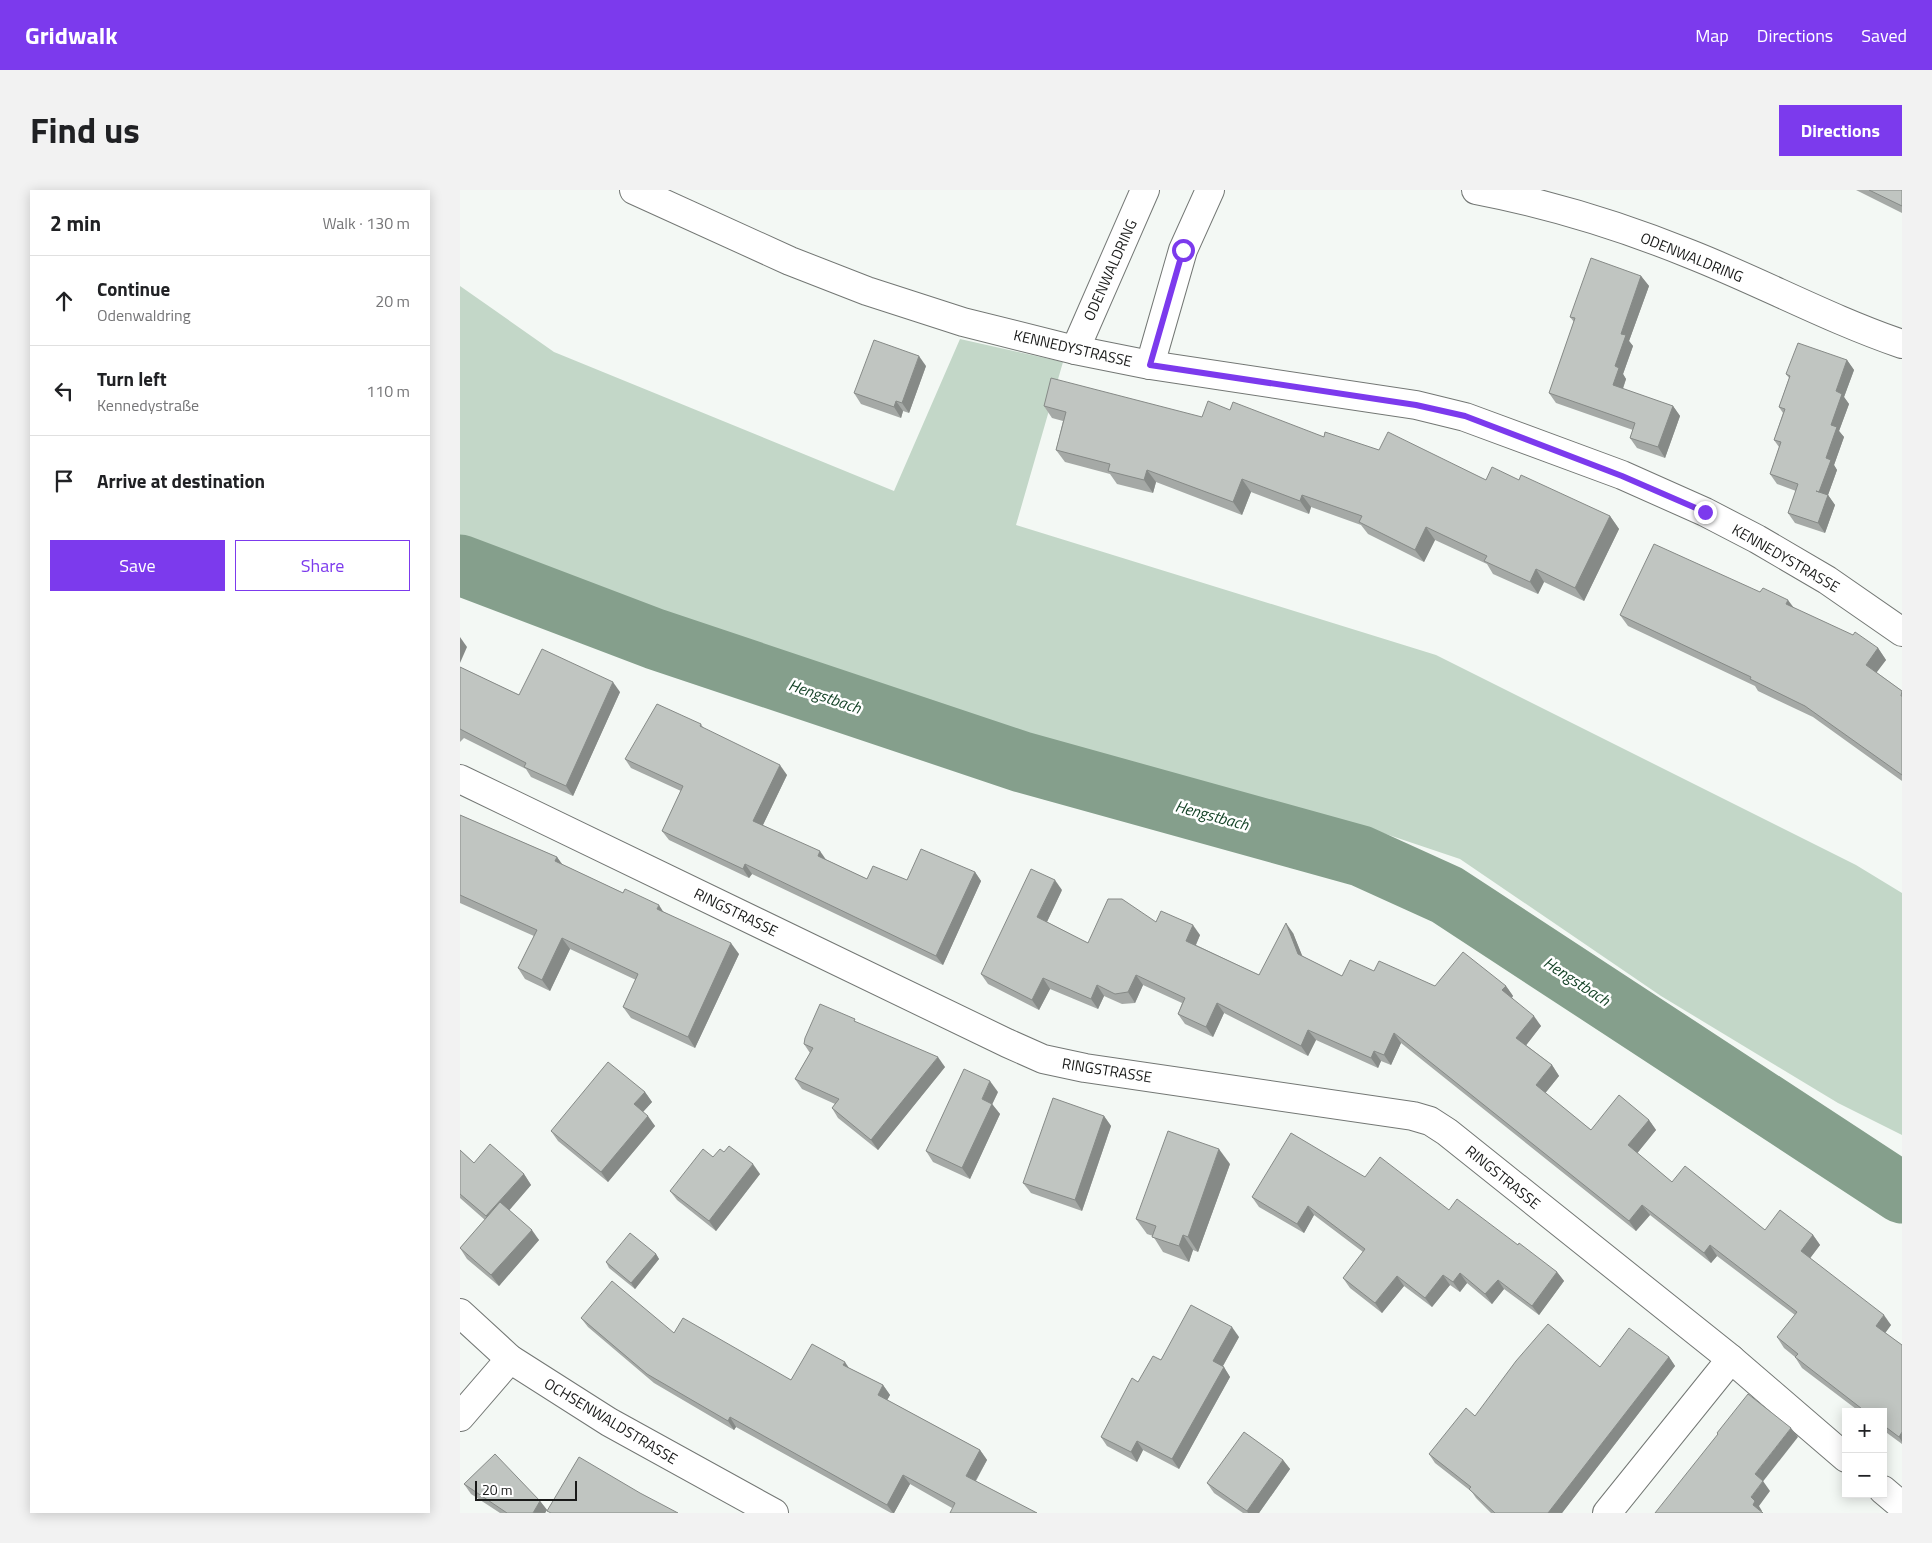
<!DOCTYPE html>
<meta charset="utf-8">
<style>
:root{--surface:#fff;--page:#f2f2f2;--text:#202124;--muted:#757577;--line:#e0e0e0;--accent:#7c3aed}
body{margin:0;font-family:"Titillium Web",sans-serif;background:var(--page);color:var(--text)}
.controls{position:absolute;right:15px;bottom:15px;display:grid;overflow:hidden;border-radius:0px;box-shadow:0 2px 12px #0003}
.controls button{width:45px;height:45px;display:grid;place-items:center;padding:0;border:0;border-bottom:1px solid var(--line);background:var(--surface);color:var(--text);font:25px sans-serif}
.scale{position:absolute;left:15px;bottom:12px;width:102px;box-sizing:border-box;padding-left:5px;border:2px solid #191a19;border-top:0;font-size:14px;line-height:18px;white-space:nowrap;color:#191a19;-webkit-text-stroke:4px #fff;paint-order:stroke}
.stop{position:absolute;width:15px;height:15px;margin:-11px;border:4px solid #7c3aed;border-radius:50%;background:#fff}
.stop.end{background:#7c3aed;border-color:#fff;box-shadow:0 1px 5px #0008}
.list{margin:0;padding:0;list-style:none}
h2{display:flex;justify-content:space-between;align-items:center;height:65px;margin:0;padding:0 20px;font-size:21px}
h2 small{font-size:16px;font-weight:400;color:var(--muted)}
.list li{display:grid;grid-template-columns:32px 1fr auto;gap:15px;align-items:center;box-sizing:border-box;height:90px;padding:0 20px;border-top:1px solid var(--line)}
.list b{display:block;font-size:19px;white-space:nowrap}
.list p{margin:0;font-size:16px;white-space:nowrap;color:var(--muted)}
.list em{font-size:16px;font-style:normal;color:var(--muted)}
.actions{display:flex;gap:10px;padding:15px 20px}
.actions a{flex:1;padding:11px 0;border:1px solid var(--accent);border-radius:0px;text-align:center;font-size:18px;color:var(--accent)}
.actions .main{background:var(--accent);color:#fff}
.icon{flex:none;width:28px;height:28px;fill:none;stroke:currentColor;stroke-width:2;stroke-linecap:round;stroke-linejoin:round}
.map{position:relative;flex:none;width:1442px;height:1323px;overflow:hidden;border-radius:0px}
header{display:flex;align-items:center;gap:30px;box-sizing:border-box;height:70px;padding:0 25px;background:var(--accent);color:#fff}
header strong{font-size:24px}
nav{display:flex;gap:28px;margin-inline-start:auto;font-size:18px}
.intro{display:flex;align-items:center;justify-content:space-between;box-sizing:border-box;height:120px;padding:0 30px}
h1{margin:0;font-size:35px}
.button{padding:12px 22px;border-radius:0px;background:var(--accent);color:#fff;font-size:18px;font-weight:700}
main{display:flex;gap:30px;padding:0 30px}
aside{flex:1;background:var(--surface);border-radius:0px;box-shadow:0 2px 12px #0003}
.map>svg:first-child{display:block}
.green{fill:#c3d7c8}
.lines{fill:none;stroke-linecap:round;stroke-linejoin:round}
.river{stroke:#859f8c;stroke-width:61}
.minor-casing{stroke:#737774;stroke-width:30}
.minor{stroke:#fff;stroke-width:28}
.wall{fill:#a5a9a6}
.shaded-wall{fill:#868a87}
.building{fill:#c0c5c1;stroke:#868a87}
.route{stroke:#7c3aed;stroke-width:6}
.labels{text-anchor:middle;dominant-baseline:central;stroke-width:5;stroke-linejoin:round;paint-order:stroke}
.street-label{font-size:15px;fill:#191a19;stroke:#fff}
.water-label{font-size:16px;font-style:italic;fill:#174529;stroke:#fff}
</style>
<header>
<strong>Gridwalk</strong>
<nav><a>Map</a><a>Directions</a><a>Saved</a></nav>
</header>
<div class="intro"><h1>Find us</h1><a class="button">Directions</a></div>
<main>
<aside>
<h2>2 min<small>Walk · 130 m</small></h2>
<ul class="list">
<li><svg class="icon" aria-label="ahead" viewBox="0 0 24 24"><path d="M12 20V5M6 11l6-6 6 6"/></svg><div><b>Continue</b><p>Odenwaldring</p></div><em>20 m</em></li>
<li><svg class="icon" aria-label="left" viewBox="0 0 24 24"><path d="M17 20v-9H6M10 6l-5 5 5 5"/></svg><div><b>Turn left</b><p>Kennedystraße</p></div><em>110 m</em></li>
<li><svg class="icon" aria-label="arrive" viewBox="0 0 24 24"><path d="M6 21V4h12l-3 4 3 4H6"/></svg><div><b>Arrive at destination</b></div></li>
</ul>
<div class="actions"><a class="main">Save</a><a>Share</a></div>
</aside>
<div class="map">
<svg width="1442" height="1323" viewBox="0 0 1442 1323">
<rect width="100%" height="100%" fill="#f3f8f4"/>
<!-- green -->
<polygon class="green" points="0,96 94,162 434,301 500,149 603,172 556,335 976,465 1396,675 1442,703 1442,945 1378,913 1201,806 1000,669 893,633 706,593 559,548 379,483 376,526 0,395"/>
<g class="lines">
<!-- river -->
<polyline class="river" points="0,375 195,449 562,572 901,666 987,705 1442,1003"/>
<!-- minor casing -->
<g class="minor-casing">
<g id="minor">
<polyline points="174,0 330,71 407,101 503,132 615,160 690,175 956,215 1005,227 1162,285 1245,322 1297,349 1367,390 1442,442"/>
<path d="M1016,0C1089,14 1161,36 1230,64C1301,92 1369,129 1442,154"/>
<polyline points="615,160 685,0"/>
<polyline points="690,175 723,60 750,0"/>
<polyline points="0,589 547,853 583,869 625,878 953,926 970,931 987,942 1271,1169 1147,1323"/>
<polyline points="0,1123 50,1169 149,1232 314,1323"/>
<polyline points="1271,1169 1386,1268"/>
<polyline points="0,1227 50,1169"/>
<polyline points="1423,1300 1442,1316"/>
</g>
</g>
<!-- minor -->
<use href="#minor" class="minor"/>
</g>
<!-- wall -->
<g class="wall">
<polygon points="1396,0 1442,0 1442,23"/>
<polygon points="1181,86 1189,96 1169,151 1173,156 1163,184 1166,189 1163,199 1213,216 1220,226 1205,268 1177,258 1170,248 1173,240 1096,213 1089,203 1114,132 1110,127"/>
<polygon points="1387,170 1394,180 1384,207 1389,214 1379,241 1384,247 1374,275 1377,280 1368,305 1375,315 1365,343 1335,333 1328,323 1336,301 1317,294 1310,284 1319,257 1314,250 1323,223 1319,217 1329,188 1326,184"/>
<polygon points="466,176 449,223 443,221 441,228 401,214 394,203"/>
<polygon points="584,216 742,227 770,220 864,247 919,260 1026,290 1059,290 1150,326 1159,339 1124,411 1084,392 1078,404 1033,384 1027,374 975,350 964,372 908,344 901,335 851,317 849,324 791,302 782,325 696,292 693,303 657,294 650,284 605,272 596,260 603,231 592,228"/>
<polygon points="1300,402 1418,458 1426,470 1416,482 1442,501 1442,591 1353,527 1298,501 1295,496 1168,436 1160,425"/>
<polygon points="0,477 59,505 160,502 113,606 71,587 66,579 4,548 0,552"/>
<polygon points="241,534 244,539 327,585 303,635 367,670 407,689 447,690 515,682 521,691 483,775 292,684 289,688 209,650 202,641 221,601 171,578 165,569"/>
<polygon points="0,625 97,667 101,674 204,722 279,764 235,858 171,828 163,817 176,790 110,759 90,801 65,789 58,778 74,746 0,713"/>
<polygon points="602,700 587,732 628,753 696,732 740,745 736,755 799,785 833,743 842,766 882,786 914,781 975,796 1046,796 1053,806 1052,808 1081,836 1066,855 1092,875 1099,886 1085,903 1131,940 1189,930 1196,940 1177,963 1212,992 1305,1040 1353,1045 1360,1055 1350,1068 1431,1135 1425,1143 1442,1155 1442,1254 1423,1240 1423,1222 1400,1222 1342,1178 1335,1167 1324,1158 1317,1147 1335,1125 1257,1066 1251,1073 1190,1025 1176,1041 941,853 931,875 921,871 918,878 856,850 848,866 764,823 753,847 725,834 718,824 722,813 683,795 675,813 662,814 644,806 638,819 590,799 579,820 528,794 521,784"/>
<polygon points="397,833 485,877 418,960 378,928 372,918 375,914 342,899 335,889 350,863 344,854"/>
<polygon points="185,902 192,912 183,922 195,936 148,992 98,951 91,941"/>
<polygon points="538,902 532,914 540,924 510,989 473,972 466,961"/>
<polygon points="644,926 651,936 622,1021 571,1003 563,993"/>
<polygon points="0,960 14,973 64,984 71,995 49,1020 79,1050 39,1096 7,1069 0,1058 25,1030 0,1008"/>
<polygon points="253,967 300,984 256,1041 217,1010 210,1001"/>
<polygon points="770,974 738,1062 733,1060 729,1072 703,1062 693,1046 687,1044 676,1029"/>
<polygon points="905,987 989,1020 1058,1055 1097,1082 1104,1091 1079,1125 1044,1099 1032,1114 1007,1093 1000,1102 990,1095 972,1117 944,1096 922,1123 890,1098 883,1088 903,1062 854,1025 844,1043 799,1017 792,1007"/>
<polygon points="196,1064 199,1069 175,1099 149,1078 146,1072"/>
<polygon points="121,1128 214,1143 331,1190 389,1178 423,1195 430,1205 427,1210 520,1260 527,1270 516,1291 492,1318 450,1294 434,1323 431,1323 276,1237 274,1240 194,1193 128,1137"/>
<polygon points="779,1147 763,1176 770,1187 719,1279 683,1260 677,1272 647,1256 641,1247 701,1170"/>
<polygon points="1209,1167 1215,1176 1102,1323 1031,1323 1016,1308 1012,1302 975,1273 969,1264 1015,1226 1140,1177"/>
<polygon points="823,1270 830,1279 799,1323 783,1323 754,1303 747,1293"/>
<polygon points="4,1294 80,1311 87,1320 85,1323 40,1323 11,1304"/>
</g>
<!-- shaded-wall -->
<g class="shaded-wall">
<polygon points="1181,86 1189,96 1169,151 1173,156 1163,184 1166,189 1160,206 1153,195 1155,176 1161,144"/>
<polygon points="459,166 466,176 449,223 442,213"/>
<polygon points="1387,170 1394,180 1384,207 1389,214 1379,241 1384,247 1374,275 1377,280 1368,305 1375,315 1365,343 1358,333 1359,302 1366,268 1376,201"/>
<polygon points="436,211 443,221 441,228 434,217"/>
<polygon points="1213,216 1220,226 1205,268 1198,257"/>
<polygon points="687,280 696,292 693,303 684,290"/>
<polygon points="782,289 791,302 782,325 773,312"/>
<polygon points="842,305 851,317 849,324 840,311"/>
<polygon points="1150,326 1159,339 1124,411 1115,398"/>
<polygon points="966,337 975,350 964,372 955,360"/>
<polygon points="1076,379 1084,392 1078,404 1070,392"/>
<polygon points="1328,410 1337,422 1326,414"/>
<polygon points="0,447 7,457 0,473"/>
<polygon points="1418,458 1426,470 1414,486 1406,475"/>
<polygon points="153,492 160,502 113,606 106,596"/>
<polygon points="320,575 327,585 300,641 293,631"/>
<polygon points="360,661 367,671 358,666"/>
<polygon points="97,667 105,678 95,671"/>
<polygon points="285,674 292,684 289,688 283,679"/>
<polygon points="515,682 521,691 483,775 476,766"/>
<polygon points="595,690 602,700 584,738 577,727"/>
<polygon points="199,715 206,726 197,719"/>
<polygon points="826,733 833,743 846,775 838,764"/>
<polygon points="733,735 740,745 733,761 726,751"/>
<polygon points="102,748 110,759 90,801 82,790"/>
<polygon points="271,753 279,764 235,858 228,847"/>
<polygon points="676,785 683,795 675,813 668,802"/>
<polygon points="583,788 590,799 579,820 572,810"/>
<polygon points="637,795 644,806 638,819 631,809"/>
<polygon points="1046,796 1053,806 1049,810 1042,800"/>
<polygon points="757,813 764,823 753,847 746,837"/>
<polygon points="1074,826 1081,836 1064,858 1056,848"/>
<polygon points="848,840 856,850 848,866 841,856"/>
<polygon points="934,843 941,853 931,875 924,865"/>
<polygon points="914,861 921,871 918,878 911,868"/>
<polygon points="478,867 485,877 418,960 411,950"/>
<polygon points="1092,875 1099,886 1083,906 1076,895"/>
<polygon points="530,891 538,902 530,919 522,909"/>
<polygon points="185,902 192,912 181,924 174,914"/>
<polygon points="532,914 540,924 510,989 502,978"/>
<polygon points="188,926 195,936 148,992 141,982"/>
<polygon points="644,926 651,936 622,1021 615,1010"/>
<polygon points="1189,930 1196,940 1175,966 1168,955"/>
<polygon points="759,959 770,974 738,1062 728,1047"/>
<polygon points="293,974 300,984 256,1041 249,1031"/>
<polygon points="64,984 71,995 34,1038 26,1026"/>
<polygon points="1182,1015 1190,1025 1176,1041 1169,1031"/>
<polygon points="848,1016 854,1025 844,1043 837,1034"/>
<polygon points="72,1040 79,1050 39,1096 31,1085"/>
<polygon points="723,1045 733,1060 729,1072 719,1056"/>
<polygon points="1353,1045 1360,1055 1348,1071 1341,1061"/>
<polygon points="1250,1055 1257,1066 1251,1073 1244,1063"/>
<polygon points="196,1064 199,1069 175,1099 171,1093"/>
<polygon points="1097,1082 1104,1091 1079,1125 1072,1116"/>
<polygon points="1000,1083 1007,1093 1000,1102 993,1092"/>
<polygon points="983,1085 990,1095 972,1117 965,1108"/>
<polygon points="937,1086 944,1096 922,1123 915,1113"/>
<polygon points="1038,1090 1044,1099 1032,1114 1025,1104"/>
<polygon points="1424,1125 1431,1135 1423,1146 1416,1136"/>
<polygon points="772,1137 779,1147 760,1181 753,1171"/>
<polygon points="1209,1167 1215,1176 1102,1323 1088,1323"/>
<polygon points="385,1172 391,1181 383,1175"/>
<polygon points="764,1177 770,1187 719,1279 712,1269"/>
<polygon points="423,1195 430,1205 425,1214 418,1205"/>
<polygon points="270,1227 276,1237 274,1240 268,1231"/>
<polygon points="1331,1238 1338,1247 1301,1294 1295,1284"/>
<polygon points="1442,1242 1442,1252 1439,1247"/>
<polygon points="677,1251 683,1260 677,1272 671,1262"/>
<polygon points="520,1260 527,1270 513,1295 506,1286"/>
<polygon points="823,1270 830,1279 799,1323 788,1323 787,1321"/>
<polygon points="443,1285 450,1294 434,1323 433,1323 427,1315"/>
<polygon points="1303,1291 1310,1301 1299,1316 1302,1321 1301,1323 1293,1315 1291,1307"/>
<polygon points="80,1311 87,1320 85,1323 73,1323"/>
</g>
<!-- building -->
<g class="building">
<polygon points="1409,0 1442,0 1442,16"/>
<polygon points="1131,68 1181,86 1161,144 1166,145 1155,176 1159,178 1153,195 1213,216 1198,257 1170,248 1175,233 1089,203 1115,128 1110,127"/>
<polygon points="414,150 459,166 442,213 436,211 434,217 394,203"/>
<polygon points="1338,153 1387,170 1376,201 1382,204 1371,235 1377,237 1366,268 1371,270 1359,302 1356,301 1368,305 1358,333 1328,323 1338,294 1310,284 1321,252 1314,250 1325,219 1319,217 1330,186 1326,184"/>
<polygon points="591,188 742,227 748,211 770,220 773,212 864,247 865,242 919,260 928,242 1026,290 1032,277 1059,290 1061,285 1150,326 1115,398 1076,379 1070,392 1024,371 1027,366 966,337 955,360 899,332 902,326 842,305 840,311 782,289 773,312 687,280 684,290 648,281 650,274 596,260 606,222 584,216"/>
<polygon points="1194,354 1300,402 1303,398 1328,410 1326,414 1393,445 1395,442 1418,458 1406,475 1442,501 1441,506 1442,506 1442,585 1345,516 1290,489 1291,487 1160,425"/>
<polygon points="82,459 153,492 106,596 64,577 66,573 0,539 0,477 59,505"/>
<polygon points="197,514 241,534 240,536 320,575 293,631 360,661 358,666 407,689 413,676 447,690 461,659 515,682 476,766 285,674 283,679 202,641 223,596 165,569"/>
<polygon points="0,625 97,667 95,671 163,703 165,699 199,715 197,719 271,753 228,847 163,817 178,784 102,748 82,790 58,778 77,740 0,705"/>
<polygon points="571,679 595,690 577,727 628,753 648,709 662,709 696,732 701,721 733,735 726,751 799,785 826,733 838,764 882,786 890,770 914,781 919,771 975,796 1003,762 1046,796 1042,800 1074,826 1056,848 1092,875 1076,895 1131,940 1159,905 1189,930 1168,955 1212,992 1225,976 1305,1040 1320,1020 1353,1045 1341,1061 1424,1125 1416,1136 1442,1155 1442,1242 1439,1247 1423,1235 1423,1222 1406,1222 1335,1167 1338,1164 1317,1147 1337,1122 1250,1055 1244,1063 1182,1015 1169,1031 934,843 924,865 914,861 911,868 848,840 841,856 757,813 746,837 718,824 725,808 676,785 668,802 655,804 637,795 631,809 583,788 572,810 521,784"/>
<polygon points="360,814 395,829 394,831 478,867 411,950 372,918 379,909 335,889 353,858 344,854 345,848"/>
<polygon points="148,872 185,902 174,914 188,926 141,982 91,941"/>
<polygon points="504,879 530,891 522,909 532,914 502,978 466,961"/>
<polygon points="593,908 644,926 615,1010 563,993"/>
<polygon points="708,941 759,959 728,1047 723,1045 719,1056 692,1047 696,1036 676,1029"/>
<polygon points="831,943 905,987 920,967 989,1020 997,1009 1058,1055 1059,1053 1097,1082 1072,1116 1038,1090 1025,1104 1000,1083 993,1092 983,1085 965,1108 937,1086 915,1113 883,1088 905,1059 848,1016 837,1034 792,1007"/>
<polygon points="30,954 64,984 26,1026 0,1004 0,960 14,973"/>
<polygon points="269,956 293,974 249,1031 210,1001 243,959 253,967 260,959 264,962"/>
<polygon points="40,1012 72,1040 31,1085 0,1058"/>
<polygon points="170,1043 196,1064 171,1093 146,1072"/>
<polygon points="152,1091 214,1143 223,1128 331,1190 352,1154 385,1172 383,1175 423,1195 418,1205 520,1260 506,1286 577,1323 490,1323 495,1313 443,1285 427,1315 270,1227 268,1231 187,1184 121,1128"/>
<polygon points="731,1115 772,1137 753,1171 764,1177 712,1269 677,1251 671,1262 641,1247 672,1188 678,1192 693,1166 701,1170"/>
<polygon points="1088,1134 1140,1177 1169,1138 1209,1167 1088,1323 1035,1323 1009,1299 1011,1297 969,1264 1006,1218 1015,1226 1056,1171"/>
<polygon points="1288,1204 1331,1238 1295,1284 1303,1291 1291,1307 1295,1311 1293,1315 1303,1323 1195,1323 1258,1244 1257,1243"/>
<polygon points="784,1242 823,1270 787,1321 747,1293"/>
<polygon points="35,1264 80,1311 73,1323 47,1323 4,1294"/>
<polygon points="119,1267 180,1303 218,1323 91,1323 87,1321"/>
</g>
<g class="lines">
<!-- route -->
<polyline class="route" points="723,60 690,175 956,215 1005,226 1162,286 1245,322"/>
</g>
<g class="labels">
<!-- street labels -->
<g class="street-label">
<text transform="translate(1232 67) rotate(22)">ODENWALDRING</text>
<text transform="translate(650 80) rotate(-66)">ODENWALDRING</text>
<text transform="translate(613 158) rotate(13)">KENNEDYSTRASSE</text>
<text transform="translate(1326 368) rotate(30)">KENNEDYSTRASSE</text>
<text transform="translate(276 722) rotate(26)">RINGSTRASSE</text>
<text transform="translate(647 880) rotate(9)">RINGSTRASSE</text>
<text transform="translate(1043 987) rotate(39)">RINGSTRASSE</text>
<text transform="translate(151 1231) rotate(31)">OCHSENWALDSTRASSE</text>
</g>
<!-- water labels -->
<g class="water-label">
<text transform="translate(365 506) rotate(19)">Hengstbach</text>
<text transform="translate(752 625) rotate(15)">Hengstbach</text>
<text transform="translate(1117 791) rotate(33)">Hengstbach</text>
</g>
</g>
</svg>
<div class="controls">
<button>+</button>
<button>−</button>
</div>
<div class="scale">20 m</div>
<div class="stop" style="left:723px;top:60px"></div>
<div class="stop end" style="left:1245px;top:322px"></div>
</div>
</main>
